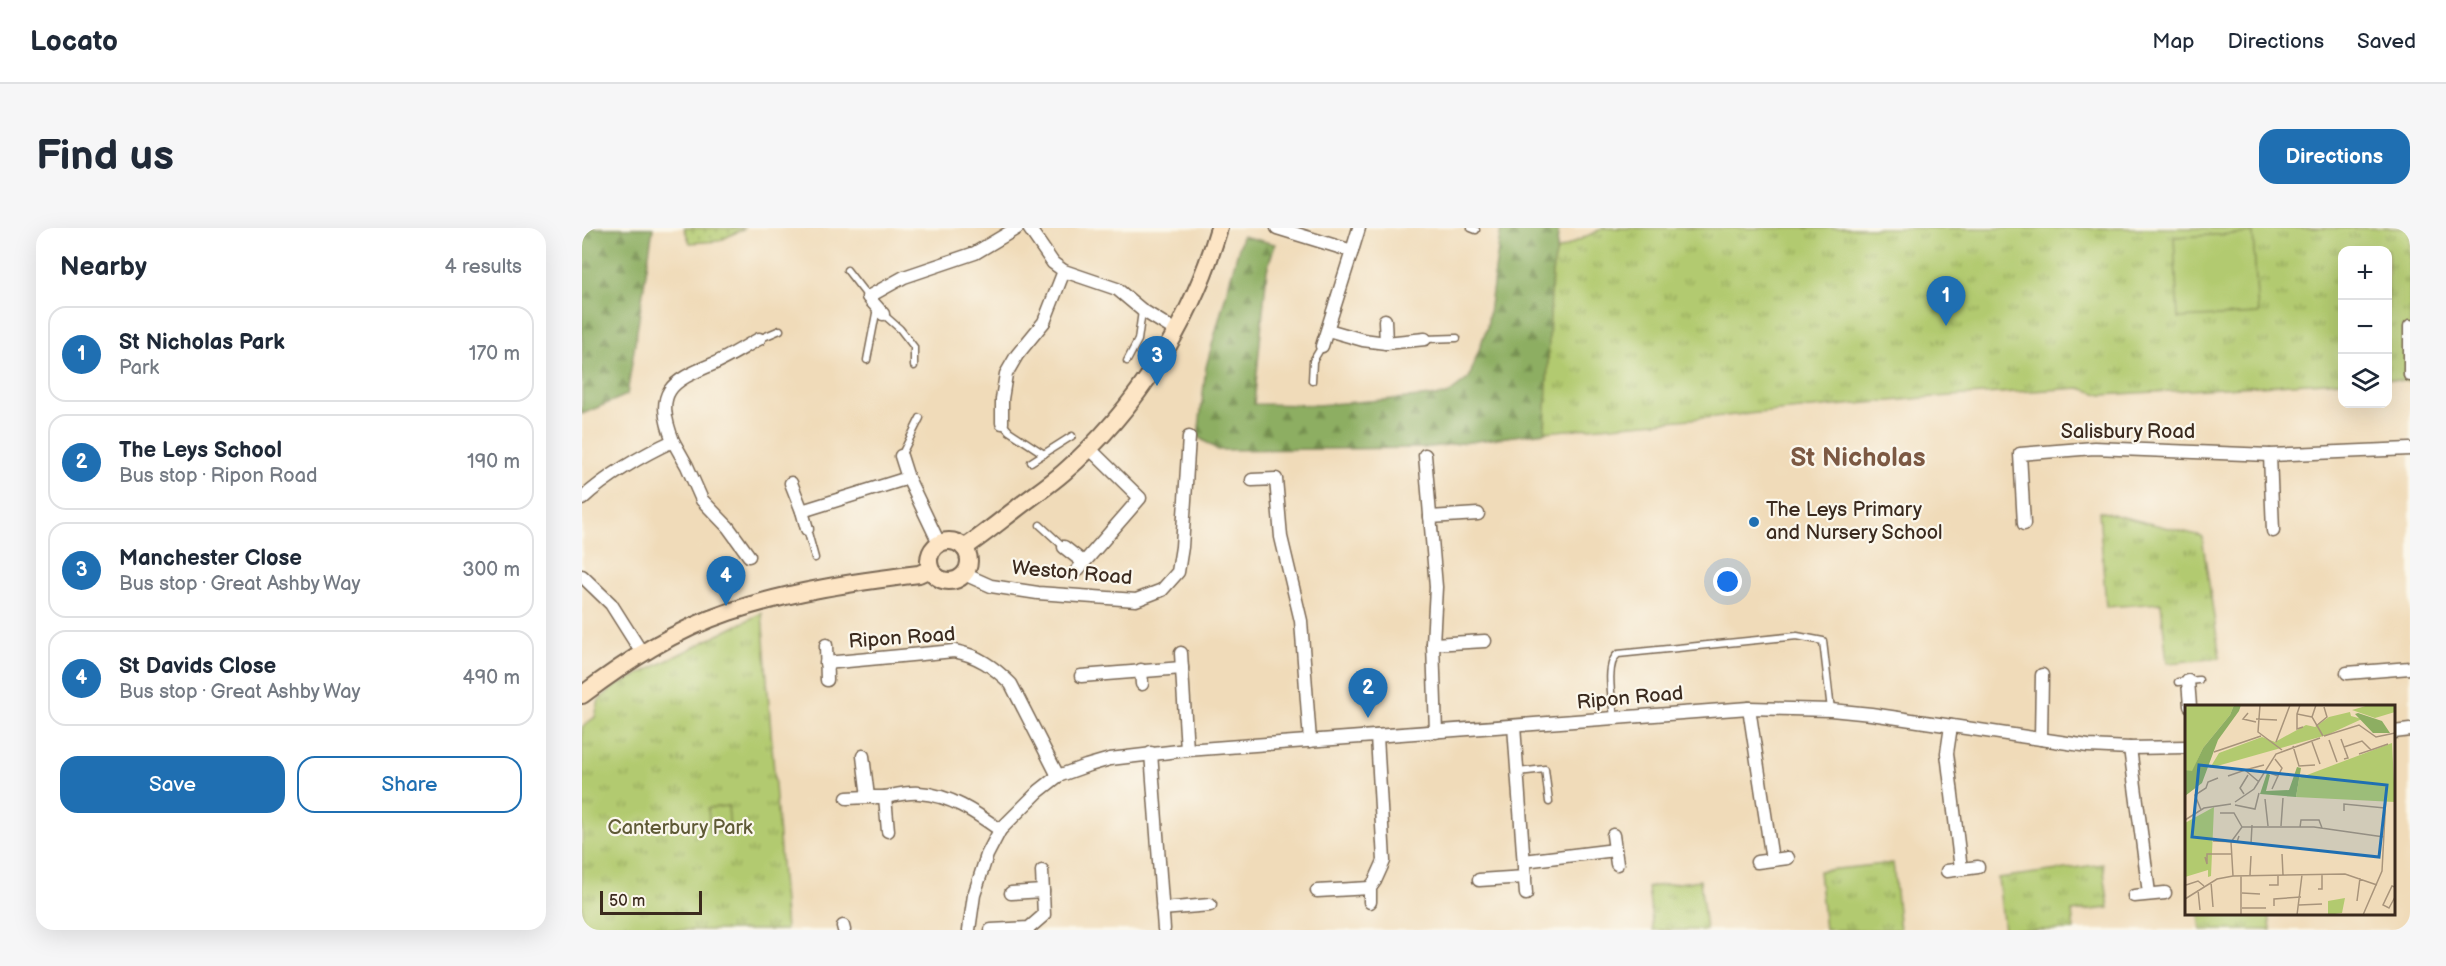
<!DOCTYPE html>
<meta charset="utf-8">
<style>
:root{--surface:#fff;--page:#f6f6f7;--text:#1f2937;--muted:#747a83;--line:#e0e1e3;--accent:#1f6fb2}
body{margin:0;font-family:"Balsamiq Sans",sans-serif;background:var(--page);color:var(--text)}
.controls{position:absolute;right:18px;top:18px;display:grid;overflow:hidden;border-radius:12px;box-shadow:0 6px 24px #0002}
.controls button{width:54px;height:54px;display:grid;place-items:center;padding:0;border:0;border-bottom:2px solid var(--line);background:var(--surface);color:var(--text);font:30px sans-serif}
.scale{position:absolute;left:18px;bottom:15px;width:102px;box-sizing:border-box;padding-left:6px;border:3px solid #3b2a1e;border-top:0;font-size:16px;line-height:21px;white-space:nowrap;color:#3b2a1e;-webkit-text-stroke:4px #fbf7ec;paint-order:stroke}
.you{position:absolute;left:1146px;top:354px;width:21px;height:21px;margin:-15px;border:4px solid #fff;border-radius:50%;background:#1a73e8;box-shadow:0 0 0 9px #1a73e833}
.badge{display:grid;place-items:center;width:39px;height:39px;border-radius:50%;background:var(--accent);color:#fff;font-size:20px;font-weight:700}
.pin{position:absolute;translate:-50% -50px;filter:drop-shadow(0 2px 3px #0008)}
.pin::after{content:'';position:absolute;top:32px;width:21px;height:18px;background:inherit;clip-path:polygon(0 0,100% 0,50% 100%)}
.list{margin:0;padding:0;list-style:none}
h2{display:flex;justify-content:space-between;align-items:center;height:78px;margin:0;padding:0 24px;font-size:26px}
h2 small{font-size:20px;font-weight:400;color:var(--muted)}
.list li{display:grid;grid-template-columns:39px 1fr auto;gap:18px;align-items:center;box-sizing:border-box;height:96px;margin:0 12px 12px;padding:0 12px;border:2px solid var(--line);border-radius:18px}
.list b{display:block;font-size:22px;white-space:nowrap}
.list p{margin:0;font-size:20px;white-space:nowrap;color:var(--muted)}
.list em{font-size:20px;font-style:normal;color:var(--muted)}
.actions{display:flex;gap:12px;padding:18px 24px}
.actions a{flex:1;padding:14px 0;border:2px solid var(--accent);border-radius:18px;text-align:center;font-size:21px;color:var(--accent)}
.actions .main{background:var(--accent);color:#fff}
.icon{flex:none;width:33px;height:33px;fill:none;stroke:currentColor;stroke-width:2;stroke-linecap:round;stroke-linejoin:round}
.map{position:relative;flex:none;width:1828px;height:702px;overflow:hidden;border-radius:18px}
header{display:flex;align-items:center;gap:36px;box-sizing:border-box;height:84px;padding:0 30px;background:var(--surface);border-bottom:2px solid var(--line)}
header strong{font-size:28px}
nav{display:flex;gap:33px;margin-inline-start:auto;font-size:21px}
.intro{display:flex;align-items:center;justify-content:space-between;box-sizing:border-box;height:144px;padding:0 36px}
h1{margin:0;font-size:42px}
.button{padding:15px 27px;border-radius:18px;background:var(--accent);color:#fff;font-size:21px;font-weight:700}
main{display:flex;gap:36px;padding:0 36px}
aside{flex:1;background:var(--surface);border-radius:18px;box-shadow:0 6px 24px #0002}
.map>svg:first-child{display:block}
.grass{fill:url(#grass-dots);stroke:#767a46;stroke-width:1.5}
.forest{fill:url(#forest-firs);stroke:#646c40;stroke-width:1.5}
.park{fill:url(#park-tufts);stroke:#767a46;stroke-width:1.5}
.garden{fill:#b2ca6f;stroke:#767a46;stroke-width:1.5}
.lines{fill:none;stroke-linecap:round;stroke-linejoin:round}
.lane-casing{stroke:#7a6854;stroke-width:9}
.street-casing{stroke:#7a6854;stroke-width:15}
.secondary-casing{stroke:#7a6854;stroke-width:20}
.lane{stroke:#fff;stroke-width:6}
.street{stroke:#fff;stroke-width:12}
.secondary{stroke:#fde5c5;stroke-width:16}
.poi-dot{fill:#1f6fb2;stroke:#fbf7ec;stroke-width:2}
.labels{text-anchor:middle;dominant-baseline:central;stroke-width:4.5;stroke-linejoin:round;paint-order:stroke}
.street-label{font-size:20px;fill:#3b2a1e;stroke:#fbf7ec}
.poi-label{font-size:20px;fill:#3b2a1e;stroke:#fbf7ec;text-anchor:start}
.park-label{font-size:20px;fill:#5f5a36;stroke:#fbf7ec}
.district-label{font-size:26px;font-weight:bold;fill:#7c5943;stroke:#fbf7ec}
.inset-road{fill:none;stroke:#a8947b;stroke-width:1.5}
.view{fill:#1f6fb2;fill-opacity:0.15;stroke:#1f6fb2;stroke-width:3}
.inset-edge{fill:none;stroke:#3b2a1e;stroke-width:3}
</style>
<header>
<strong>Locato</strong>
<nav><a>Map</a><a>Directions</a><a>Saved</a></nav>
</header>
<div class="intro"><h1>Find us</h1><a class="button">Directions</a></div>
<main>
<aside>
<h2>Nearby<small>4 results</small></h2>
<ul class="list">
<li><span class="badge">1</span><div><b>St Nicholas Park</b><p>Park</p></div><em>170 m</em></li>
<li><span class="badge">2</span><div><b>The Leys School</b><p>Bus stop · Ripon Road</p></div><em>190 m</em></li>
<li><span class="badge">3</span><div><b>Manchester Close</b><p>Bus stop · Great Ashby Way</p></div><em>300 m</em></li>
<li><span class="badge">4</span><div><b>St Davids Close</b><p>Bus stop · Great Ashby Way</p></div><em>490 m</em></li>
</ul>
<div class="actions"><a class="main">Save</a><a>Share</a></div>
</aside>
<div class="map">
<svg width="1828" height="702" viewBox="0 0 1828 702">
<defs>
<pattern id="grass-dots" width="8" height="8" patternUnits="userSpaceOnUse" patternTransform="scale(1.5)"><rect width="8" height="8" fill="#b2ca6f"/><path d="M2 2h.1M6 6h.1" fill="none" stroke="#92a45b" stroke-width="1.8" stroke-linecap="round"/></pattern>
<pattern id="forest-firs" width="22" height="20" patternUnits="userSpaceOnUse" patternTransform="scale(1.5)"><rect width="22" height="20" fill="#8dae62"/><path d="M5 1l3.5 6h-7zM16 11l3.5 6h-7z" fill="#748e50"/></pattern>
<pattern id="park-tufts" width="24" height="20" patternUnits="userSpaceOnUse" patternTransform="scale(1.5)"><rect width="24" height="20" fill="#b2ca6f"/><path d="M3 7l-1-3M5 7V3M7 7l1-3M15 17l-1-3M17 17v-4M19 17l1-3" fill="none" stroke="#92a45b"/></pattern>
</defs>
<rect width="100%" height="100%" fill="#fbf7ec"/>
<filter id="ink" filterUnits="userSpaceOnUse"><feTurbulence type="fractalNoise" baseFrequency=".0167" numOctaves="2"/><feDisplacementMap in="SourceGraphic" scale="12" xChannelSelector="R" yChannelSelector="G"/><feConvolveMatrix kernelMatrix="1 2 1 2 8 2 1 2 1" color-interpolation-filters="sRGB"/></filter>
<filter id="wash" filterUnits="userSpaceOnUse"><feTurbulence type="fractalNoise" baseFrequency=".008" numOctaves="4" result="noise"/><feDisplacementMap in="SourceGraphic" scale="24" xChannelSelector="R" yChannelSelector="G"/><feGaussianBlur stdDeviation="1.35" result="paint"/><feColorMatrix in="noise" values="0 0 0 0 0 0 0 0 0 0 0 0 0 0 0 0 0 1.4 0 .05"/><feComposite in="paint" operator="in"/></filter>
<g filter="url(#wash)">
<rect width="100%" height="100%" fill="#f0dbb9"/>
<!-- grass -->
<polygon class="grass" points="102,0 163,0 137,13 108,15"/>
<!-- forest -->
<g class="forest">
<polygon points="0,0 71,0 45,167 0,186"/>
<polygon points="919,0 976,0 975,23 970,45 963,204 842,220 636,222 616,209 624,139 660,8 693,16 685,42 672,176 735,177 865,167 887,150 905,99"/>
</g>
<!-- park -->
<g class="park">
<polygon points="1021,0 1828,0 1828,154 1806,151 1806,22 1760,22 1760,153 1520,167 1498,160 1353,169 963,204 970,45 975,23"/>
<polygon points="1517,283 1620,308 1638,430 1585,435 1579,375 1524,379"/>
<polygon points="180,385 204,702 0,702 0,499 13,489 17,472 32,459"/>
<polygon points="1311,635 1318,702 1243,702 1237,643"/>
<polygon points="1521,636 1527,680 1490,684 1492,702 1422,702 1416,650"/>
<polygon points="1118,652 1124,702 1071,702 1066,659"/>
<polygon points="1617,686 1687,686 1689,702 1619,702"/>
</g>
<!-- garden -->
<g class="garden">
<polygon points="1671,5 1676,86 1596,90 1592,9"/>
<polygon points="146,578 148,603 128,605 126,580"/>
</g>
</g>
<g filter="url(#ink)">
<g class="lines">
<!-- lane casing -->
<g class="lane-casing">
<g id="lane">
<polyline points="889,0 894,2"/>
<polyline points="265,42 286,69"/>
<polyline points="301,86 318,101 332,119 332,138"/>
<polyline points="177,111 198,102"/>
<polyline points="843,111 875,110"/>
<polyline points="285,132 295,80"/>
<polyline points="545,133 556,112 560,83"/>
<polyline points="730,153 731,133 740,118"/>
<polyline points="420,195 427,203 462,226"/>
<polyline points="319,228 338,190"/>
<polyline points="449,234 490,208"/>
<polyline points="458,297 482,319"/>
<polyline points="225,301 233,330"/>
<polyline points="1596,454 1617,452"/>
<path d="M1032,490C1031,475 1022,436 1036,426L1215,408L1241,413L1249,482"/>
<polyline points="936,544 963,541 967,574"/>
</g>
</g>
<!-- street casing -->
<g class="street-casing">
<g id="street">
<polyline points="447,0 471,35 482,43 535,61 560,82 594,103"/>
<polyline points="695,0 770,23 740,118"/>
<polyline points="770,23 777,0"/>
<polyline points="301,86 286,69 322,49 393,25 435,0"/>
<polyline points="803,92 804,115"/>
<polyline points="1828,98 1828,147"/>
<polyline points="746,102 781,112 804,115 843,111"/>
<polyline points="420,195 420,171 424,146 435,127 462,94 482,43"/>
<polyline points="91,213 105,238 120,272 146,299 167,328"/>
<polyline points="843,227 854,359 851,416 854,504"/>
<polyline points="1688,227 1691,303"/>
<polyline points="319,228 326,250 357,315"/>
<polyline points="670,252 694,251 699,309 719,393 728,513"/>
<polyline points="209,255 220,283 326,250"/>
<path d="M0,271C23,249 62,226 91,213C72,163 88,154 131,136C147,129 162,119 177,111"/>
<polyline points="220,283 225,301"/>
<polyline points="848,289 896,286"/>
<polyline points="1442,296 1438,226 1512,220 1688,227 1828,221"/>
<polyline points="482,319 501,334"/>
<polyline points="382,346 409,358 456,365 554,372 580,362 596,344 600,319 607,209"/>
<polyline points="492,346 558,270 507,220"/>
<polyline points="0,348 29,376 60,425"/>
<polyline points="851,416 903,413"/>
<polyline points="244,417 245,452"/>
<polyline points="599,425 605,522"/>
<path d="M244,435L372,423C395,427 412,439 429,456L476,548"/>
<polyline points="559,442 560,456"/>
<polyline points="1765,445 1828,440"/>
<polyline points="499,448 600,440"/>
<polyline points="1606,453 1608,478"/>
<polyline points="1167,480 1190,632"/>
<polyline points="932,498 944,666"/>
<polyline points="1369,498 1365,525 1379,641"/>
<polyline points="1812,504 1828,502"/>
<polyline points="1459,511 1460,447"/>
<polyline points="1548,520 1567,665"/>
<polyline points="569,525 582,701"/>
<polyline points="281,528 286,569 303,569 306,603"/>
<path d="M303,569C314,567 326,564 337,565C368,567 393,584 418,602"/>
<polyline points="265,570 286,569"/>
<polyline points="1031,607 1035,636"/>
<polyline points="942,633 1033,622"/>
<polyline points="1175,634 1206,630"/>
<polyline points="1365,643 1396,639"/>
<polyline points="897,652 943,649"/>
<polyline points="735,663 788,660"/>
<polyline points="429,665 461,663"/>
<polyline points="1552,668 1583,665"/>
<polyline points="788,674 788,660 793,653 802,633 795,508"/>
<polyline points="580,681 628,677"/>
<polyline points="261,698 262,702"/>
<polyline points="387,702 392,667 405,627 418,602 457,563 476,548 504,538 528,531 605,522 1167,480 1249,482 1289,486 1506,518 1548,520 1604,519"/>
<polyline points="409,702 447,700 462,687 460,643"/>
</g>
</g>
<!-- secondary casing -->
<g class="secondary-casing">
<g id="secondary">
<circle cx="367" cy="333" r="20"/>
<path d="M382,320C400,308 417,294 434,281C449,269 466,258 481,245C555,181 610,93 637,0"/>
<path d="M0,467C45,433 93,402 147,384C209,363 273,354 337,346L348,341"/>
</g>
</g>
<!-- lane -->
<use href="#lane" class="lane"/>
<!-- street -->
<use href="#street" class="street"/>
<!-- secondary -->
<use href="#secondary" class="secondary"/>
</g>
</g>
<!-- markers -->
<circle class="poi-dot" cx="1172" cy="294" r="6"/>
<g class="labels">
<!-- street labels -->
<g class="street-label">
<text x="1546" y="204">Salisbury Road</text>
<text transform="translate(490 345) rotate(5)">Weston Road</text>
<text transform="translate(320 410) rotate(-4)">Ripon Road</text>
<text transform="translate(1048 470) rotate(-5)">Ripon Road</text>
</g>
<!-- poi labels -->
<g class="poi-label">
<text x="1184" y="282">The Leys Primary<tspan x="1184" dy="23">and Nursery School</tspan></text>
</g>
<!-- park labels -->
<g class="park-label">
<text x="98" y="600">Canterbury Park</text>
</g>
<!-- district labels -->
<g class="district-label">
<text x="1276" y="230">St Nicholas</text>
</g>
</g>
<!-- overview -->
<g transform="translate(1603 477)">
<rect width="210" height="210" fill="#f0dbb9"/>
<path d="M0,0H49L45,10L18,43L7,67L0,65ZM184,0H210V7L190,13L167,5ZM165,7L166,11L177,14L142,30L25,63L34,48L77,32L90,37L121,20L130,22L144,12Z" fill="#b2ca6f"/>
<path d="M49,0H56L54,6L33,35L17,78L0,91V65L7,66L18,43L45,10ZM173,8L197,16L205,28H188L170,9ZM112,62L116,63L111,92L75,89L82,68L85,70L81,86L104,85Z" fill="#8dae62"/>
<path d="M207,38L210,97L111,92L114,73ZM29,102L26,171L23,172V165L0,172V118ZM160,193L157,208L143,210V196Z" fill="#b2ca6f"/>
<path class="inset-road" d="M75,0L73,27L97,45M115,0L112,9L127,12M131,0L127,12L138,31M63,8L58,14L71,17M112,9V24L118,22M71,14L92,15M131,21L142,12L139,2M139,31L174,20L191,32L210,28M156,34L163,53L159,54M144,35L152,57M91,37L105,0M127,37L135,59M108,41L114,61L130,60M159,42L177,36L186,45L174,49M186,45L203,39M29,47L76,31M90,54L97,63L93,71M60,65L79,60M80,66L93,71L87,84M43,71L60,65L74,77M59,89L55,83L63,70M80,94L83,121M50,97L69,84L91,49L135,33M50,100L70,104L74,88M16,105L10,90L21,83L23,77L33,73M159,106V99L200,103M35,108H49L57,122M0,115L19,103L46,99M96,121L98,93M115,122L116,115H134L137,123M28,136L52,137L54,131M66,139L67,120M97,149L98,170M20,152L22,159V149H46M65,170L66,151M48,171L46,137L57,122H129L199,132M26,177L28,202M1,180L13,176L19,181M84,180H93V170M210,182L207,181L198,200L204,203L210,192M133,184H137V169M13,185L15,205M57,188L75,189M0,194L32,174L48,171L160,169L192,180M172,196L175,173M114,200L137,199M89,201V194L116,192M57,203H81M56,210V171M112,210L117,170M178,210L197,166L201,90"/>
<path class="view" d="M14,60L202,80L194,152L7,132Z"/>
<rect width="210" height="210" class="inset-edge"/>
</g>
</svg>
<div class="controls">
<button>+</button>
<button>−</button>
<button><svg class="icon" aria-label="layers" viewBox="0 0 24 24"><path d="M12 4l9 5-9 5-9-5zM3 14l9 5 9-5"/></svg></button>
</div>
<div class="scale">50 m</div>
<div class="you"></div>
<div class="pin badge" style="left:1364px;top:98px">1</div>
<div class="pin badge" style="left:786px;top:490px">2</div>
<div class="pin badge" style="left:575px;top:158px">3</div>
<div class="pin badge" style="left:144px;top:378px">4</div>
</div>
</main>
